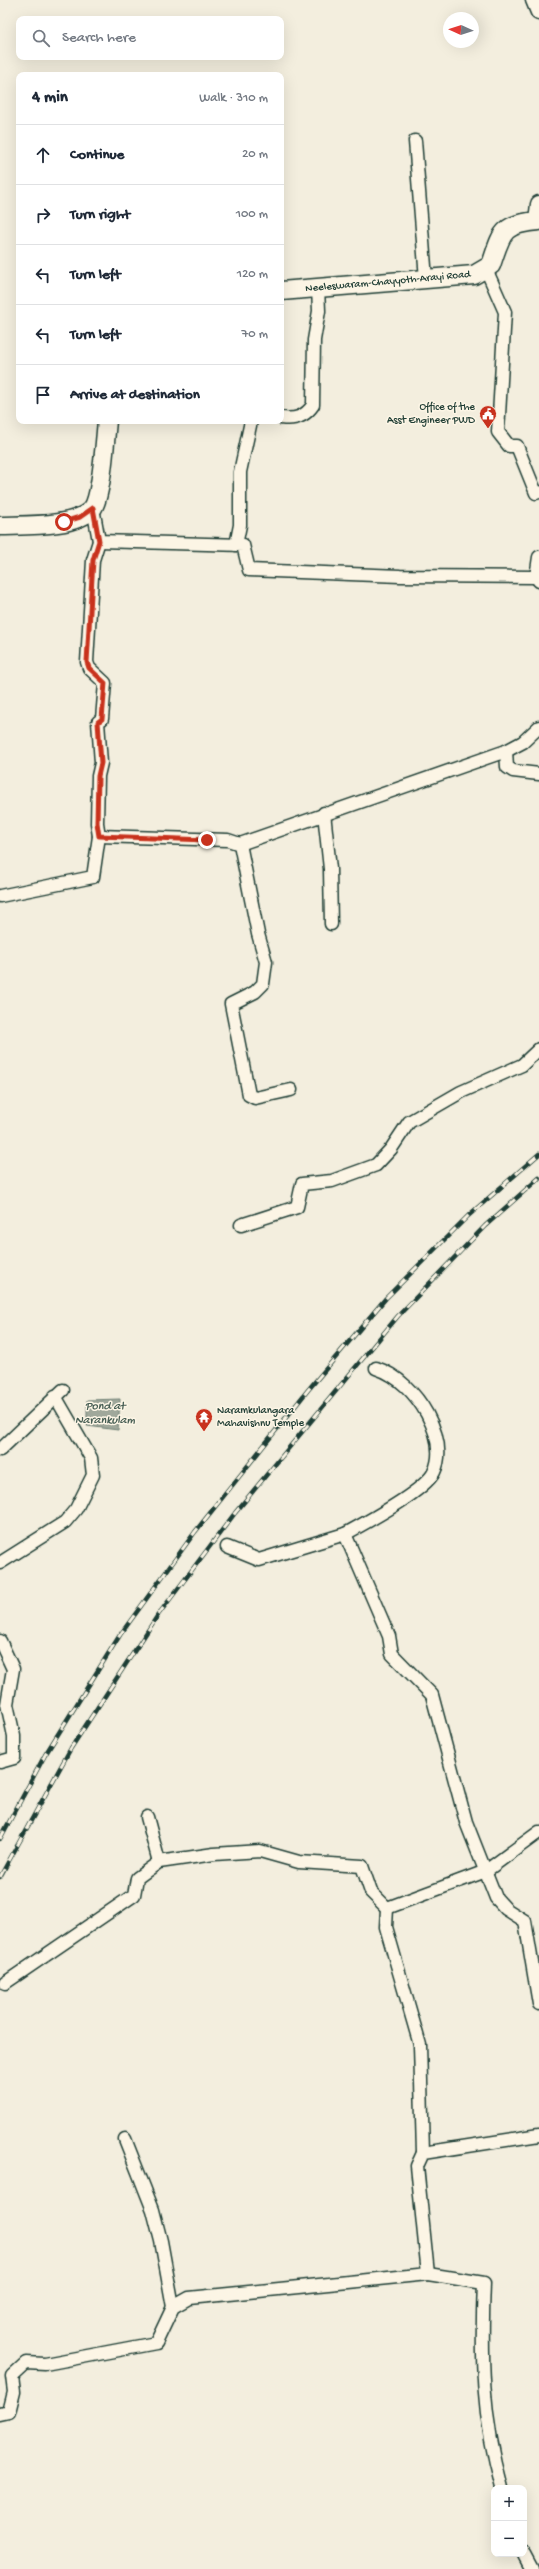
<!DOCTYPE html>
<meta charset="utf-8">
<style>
:root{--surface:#fff;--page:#f6f6f7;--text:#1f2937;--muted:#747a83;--line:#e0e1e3}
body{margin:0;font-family:"Gochi Hand",sans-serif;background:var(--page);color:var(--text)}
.controls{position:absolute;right:12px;bottom:12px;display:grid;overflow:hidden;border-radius:8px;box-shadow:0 4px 16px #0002}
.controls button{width:36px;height:36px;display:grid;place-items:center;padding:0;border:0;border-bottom:1px solid var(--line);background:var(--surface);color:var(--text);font:20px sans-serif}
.compass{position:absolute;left:443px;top:12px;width:36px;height:36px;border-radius:50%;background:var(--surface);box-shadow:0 4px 16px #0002;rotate:273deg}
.stop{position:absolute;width:12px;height:12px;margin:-9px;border:3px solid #c8321e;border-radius:50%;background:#fff}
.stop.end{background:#c8321e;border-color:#fff;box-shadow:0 1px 4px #0008}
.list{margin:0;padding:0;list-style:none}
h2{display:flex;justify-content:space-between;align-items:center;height:52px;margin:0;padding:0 16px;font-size:17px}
h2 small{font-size:13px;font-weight:400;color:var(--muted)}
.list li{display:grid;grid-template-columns:26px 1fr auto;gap:12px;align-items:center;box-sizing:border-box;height:60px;padding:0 16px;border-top:1px solid var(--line)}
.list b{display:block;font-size:15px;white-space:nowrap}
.list em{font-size:13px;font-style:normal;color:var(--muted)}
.icon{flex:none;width:22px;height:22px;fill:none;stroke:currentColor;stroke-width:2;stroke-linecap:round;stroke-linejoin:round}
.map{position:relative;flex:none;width:539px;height:2569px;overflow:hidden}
.search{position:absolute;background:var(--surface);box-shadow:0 4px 16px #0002;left:16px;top:16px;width:268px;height:44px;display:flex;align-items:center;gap:10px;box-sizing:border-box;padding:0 14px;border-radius:8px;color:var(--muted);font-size:15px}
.panel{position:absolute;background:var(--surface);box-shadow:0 4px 16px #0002;left:16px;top:72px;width:268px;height:352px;border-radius:8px}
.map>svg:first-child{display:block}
.water{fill:#a0a89b;stroke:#6c7d72}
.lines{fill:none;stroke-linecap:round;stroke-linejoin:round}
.minor-casing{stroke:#1f3d34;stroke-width:15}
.tertiary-casing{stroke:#1f3d34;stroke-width:19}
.secondary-casing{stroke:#1f3d34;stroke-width:21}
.minor{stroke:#fcf5e5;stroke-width:12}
.tertiary{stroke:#fcf5e5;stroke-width:16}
.secondary{stroke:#fcf5e5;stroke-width:18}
.rail-casing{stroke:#1f3d34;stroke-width:4.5}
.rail{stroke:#fcf5e5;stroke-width:3;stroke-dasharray:9;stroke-linecap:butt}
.route{stroke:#c8321e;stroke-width:5}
.labels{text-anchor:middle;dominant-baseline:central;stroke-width:3;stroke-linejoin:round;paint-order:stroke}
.street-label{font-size:11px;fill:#1f3d34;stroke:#fcf5e5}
.poi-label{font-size:11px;fill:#1f3d34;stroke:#fcf5e5;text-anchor:end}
.water-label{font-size:12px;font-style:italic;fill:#465d53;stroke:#fcf5e5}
</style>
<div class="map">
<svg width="539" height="2569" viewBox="0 0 539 2569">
<rect width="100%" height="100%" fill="#f3eede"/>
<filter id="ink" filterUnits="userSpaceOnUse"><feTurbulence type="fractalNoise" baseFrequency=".025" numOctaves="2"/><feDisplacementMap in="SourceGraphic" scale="8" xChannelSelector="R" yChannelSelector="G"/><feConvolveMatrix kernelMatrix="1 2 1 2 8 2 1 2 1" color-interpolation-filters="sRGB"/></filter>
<g filter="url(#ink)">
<!-- water -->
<polygon class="water" points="120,1399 118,1430 87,1426 87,1400"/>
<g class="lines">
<!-- minor casing -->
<g class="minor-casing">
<g id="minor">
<polyline points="415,141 426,279"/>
<polyline points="486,269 505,312 498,432 509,446 517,446 536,493 539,492"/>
<path d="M281,418C295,420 305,417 313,405L314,340L319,311L318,288"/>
<polyline points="93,508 99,541 243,545 249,570 400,576 536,577"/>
<polyline points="99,541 93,560 87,662 89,668 105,683 102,719 98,722 101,763 98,776 97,823 99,836 228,840 240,844 258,934 266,962 263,984 255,992 231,1004 249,1095 255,1098 291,1090"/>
<polyline points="236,545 240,525 240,472 251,421"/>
<polyline points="539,557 536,577 539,581"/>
<polyline points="506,751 507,767 513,771 539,774"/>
<polyline points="324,813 330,869 331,924"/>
<polyline points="240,844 506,751 523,742 539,727"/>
<polyline points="0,896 93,877 99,836"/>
<polyline points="241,1225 297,1207 302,1184 332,1181 376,1165 391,1149 409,1122 461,1092 522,1065 539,1049"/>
<polyline points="0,1450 63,1390"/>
<path d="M345,1534C365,1523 425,1491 434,1472C443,1453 436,1431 427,1414C416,1394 398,1375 376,1368"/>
<polyline points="227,1547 259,1560 345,1534 389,1636 392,1654 432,1695 466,1822 496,1898 506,1909 525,1921 539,2004"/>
<polyline points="0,1563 65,1522 76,1509 93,1475 91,1458 55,1396"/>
<polyline points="0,1641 13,1669 7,1704 14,1736 14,1758 0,1762"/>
<polyline points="147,1817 159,1862"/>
<polyline points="387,1908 386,1927 420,2045 423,2153"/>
<polyline points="5,1983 134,1895 137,1878 159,1862 214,1854 260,1851 299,1862 362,1866 371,1892 387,1908 486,1871 539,1832"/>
<polyline points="125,2139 153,2210 161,2241 173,2307"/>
<path d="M428,2274L484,2283C481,2357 482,2416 502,2488"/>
<polyline points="0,2414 9,2412 14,2392 12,2376 26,2363 45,2364 156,2343 173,2307 189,2298 428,2274 417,2166 423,2153 539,2135"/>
<polyline points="524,2554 532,2569"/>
</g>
</g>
<!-- tertiary casing -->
<g class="tertiary-casing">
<g id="tertiary">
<polyline points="534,0 539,12"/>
<polyline points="537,221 539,204"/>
</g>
</g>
<!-- secondary casing -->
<g class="secondary-casing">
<g id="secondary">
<path d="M281,291L474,275L491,265C502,233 501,224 539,221"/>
<path d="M0,526C24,525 75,528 92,509C102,497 105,438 107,421"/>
</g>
</g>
<!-- minor -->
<use href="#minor" class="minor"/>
<!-- tertiary -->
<use href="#tertiary" class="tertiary"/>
<!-- secondary -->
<use href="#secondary" class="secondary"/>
<!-- rail casing -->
<g class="rail-casing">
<g id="rail">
<polyline points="0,1839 45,1755 120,1635 195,1532 308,1390 386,1298 468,1216 539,1154"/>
<polyline points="0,1877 71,1748 158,1615 235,1513 398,1316 485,1226 539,1178"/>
</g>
</g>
<!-- rail -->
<use href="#rail" class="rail"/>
</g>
</g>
<g class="lines" filter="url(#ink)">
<!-- route -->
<polyline class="route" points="64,522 80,517 93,508 99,541 93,560 87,662 89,668 105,683 102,719 98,722 101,763 98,776 97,823 99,836 207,840"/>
</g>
<!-- icons -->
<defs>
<g id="civic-pin" transform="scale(0.9)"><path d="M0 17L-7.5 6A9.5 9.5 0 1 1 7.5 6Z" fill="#c8321e" stroke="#fcf5e5"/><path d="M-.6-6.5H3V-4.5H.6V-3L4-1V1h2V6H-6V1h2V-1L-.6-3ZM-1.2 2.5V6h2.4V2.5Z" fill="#fff"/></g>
<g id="temple-pin" transform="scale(0.9)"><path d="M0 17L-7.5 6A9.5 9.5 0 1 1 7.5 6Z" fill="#c8321e" stroke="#fcf5e5"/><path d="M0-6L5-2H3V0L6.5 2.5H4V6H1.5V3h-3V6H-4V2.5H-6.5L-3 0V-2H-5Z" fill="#fff"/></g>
</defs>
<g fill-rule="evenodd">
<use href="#civic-pin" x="488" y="414"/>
<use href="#temple-pin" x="204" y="1417"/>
</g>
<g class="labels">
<!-- street labels -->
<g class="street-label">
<text transform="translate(388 282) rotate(-5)">Neeleswaram-Chayyoth-Arayi Road</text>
</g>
<!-- poi labels -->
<g class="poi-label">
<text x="475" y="408">Office of the<tspan x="475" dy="13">Asst Engineer PWD</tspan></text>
<text x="217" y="1411" text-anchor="start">Naramkulangara<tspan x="217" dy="13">Mahavishnu Temple</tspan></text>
</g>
<!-- water labels -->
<g class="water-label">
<text x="105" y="1407">Pond at<tspan x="105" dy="14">Narankulam</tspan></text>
</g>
</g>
</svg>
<div class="controls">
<button>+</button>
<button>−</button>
</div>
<svg class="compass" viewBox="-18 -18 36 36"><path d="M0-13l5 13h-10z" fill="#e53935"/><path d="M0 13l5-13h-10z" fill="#747a83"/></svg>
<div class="stop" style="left:64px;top:522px"></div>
<div class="stop end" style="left:207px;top:840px"></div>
<div class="search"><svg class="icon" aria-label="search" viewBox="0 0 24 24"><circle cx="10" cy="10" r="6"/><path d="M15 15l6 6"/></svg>Search here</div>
<section class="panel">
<h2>4 min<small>Walk · 310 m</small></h2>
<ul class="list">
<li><svg class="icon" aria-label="ahead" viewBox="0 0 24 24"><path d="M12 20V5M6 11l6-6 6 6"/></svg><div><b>Continue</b></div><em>20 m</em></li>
<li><svg class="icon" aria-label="right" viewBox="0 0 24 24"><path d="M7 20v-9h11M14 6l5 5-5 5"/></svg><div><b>Turn right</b></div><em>100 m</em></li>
<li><svg class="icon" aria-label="left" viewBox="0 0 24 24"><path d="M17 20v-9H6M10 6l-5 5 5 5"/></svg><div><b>Turn left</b></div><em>120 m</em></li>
<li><svg class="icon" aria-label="left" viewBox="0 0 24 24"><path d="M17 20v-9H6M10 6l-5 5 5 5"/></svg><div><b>Turn left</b></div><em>70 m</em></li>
<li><svg class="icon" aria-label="arrive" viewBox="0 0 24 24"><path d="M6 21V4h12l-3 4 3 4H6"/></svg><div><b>Arrive at destination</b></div></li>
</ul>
</section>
</div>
